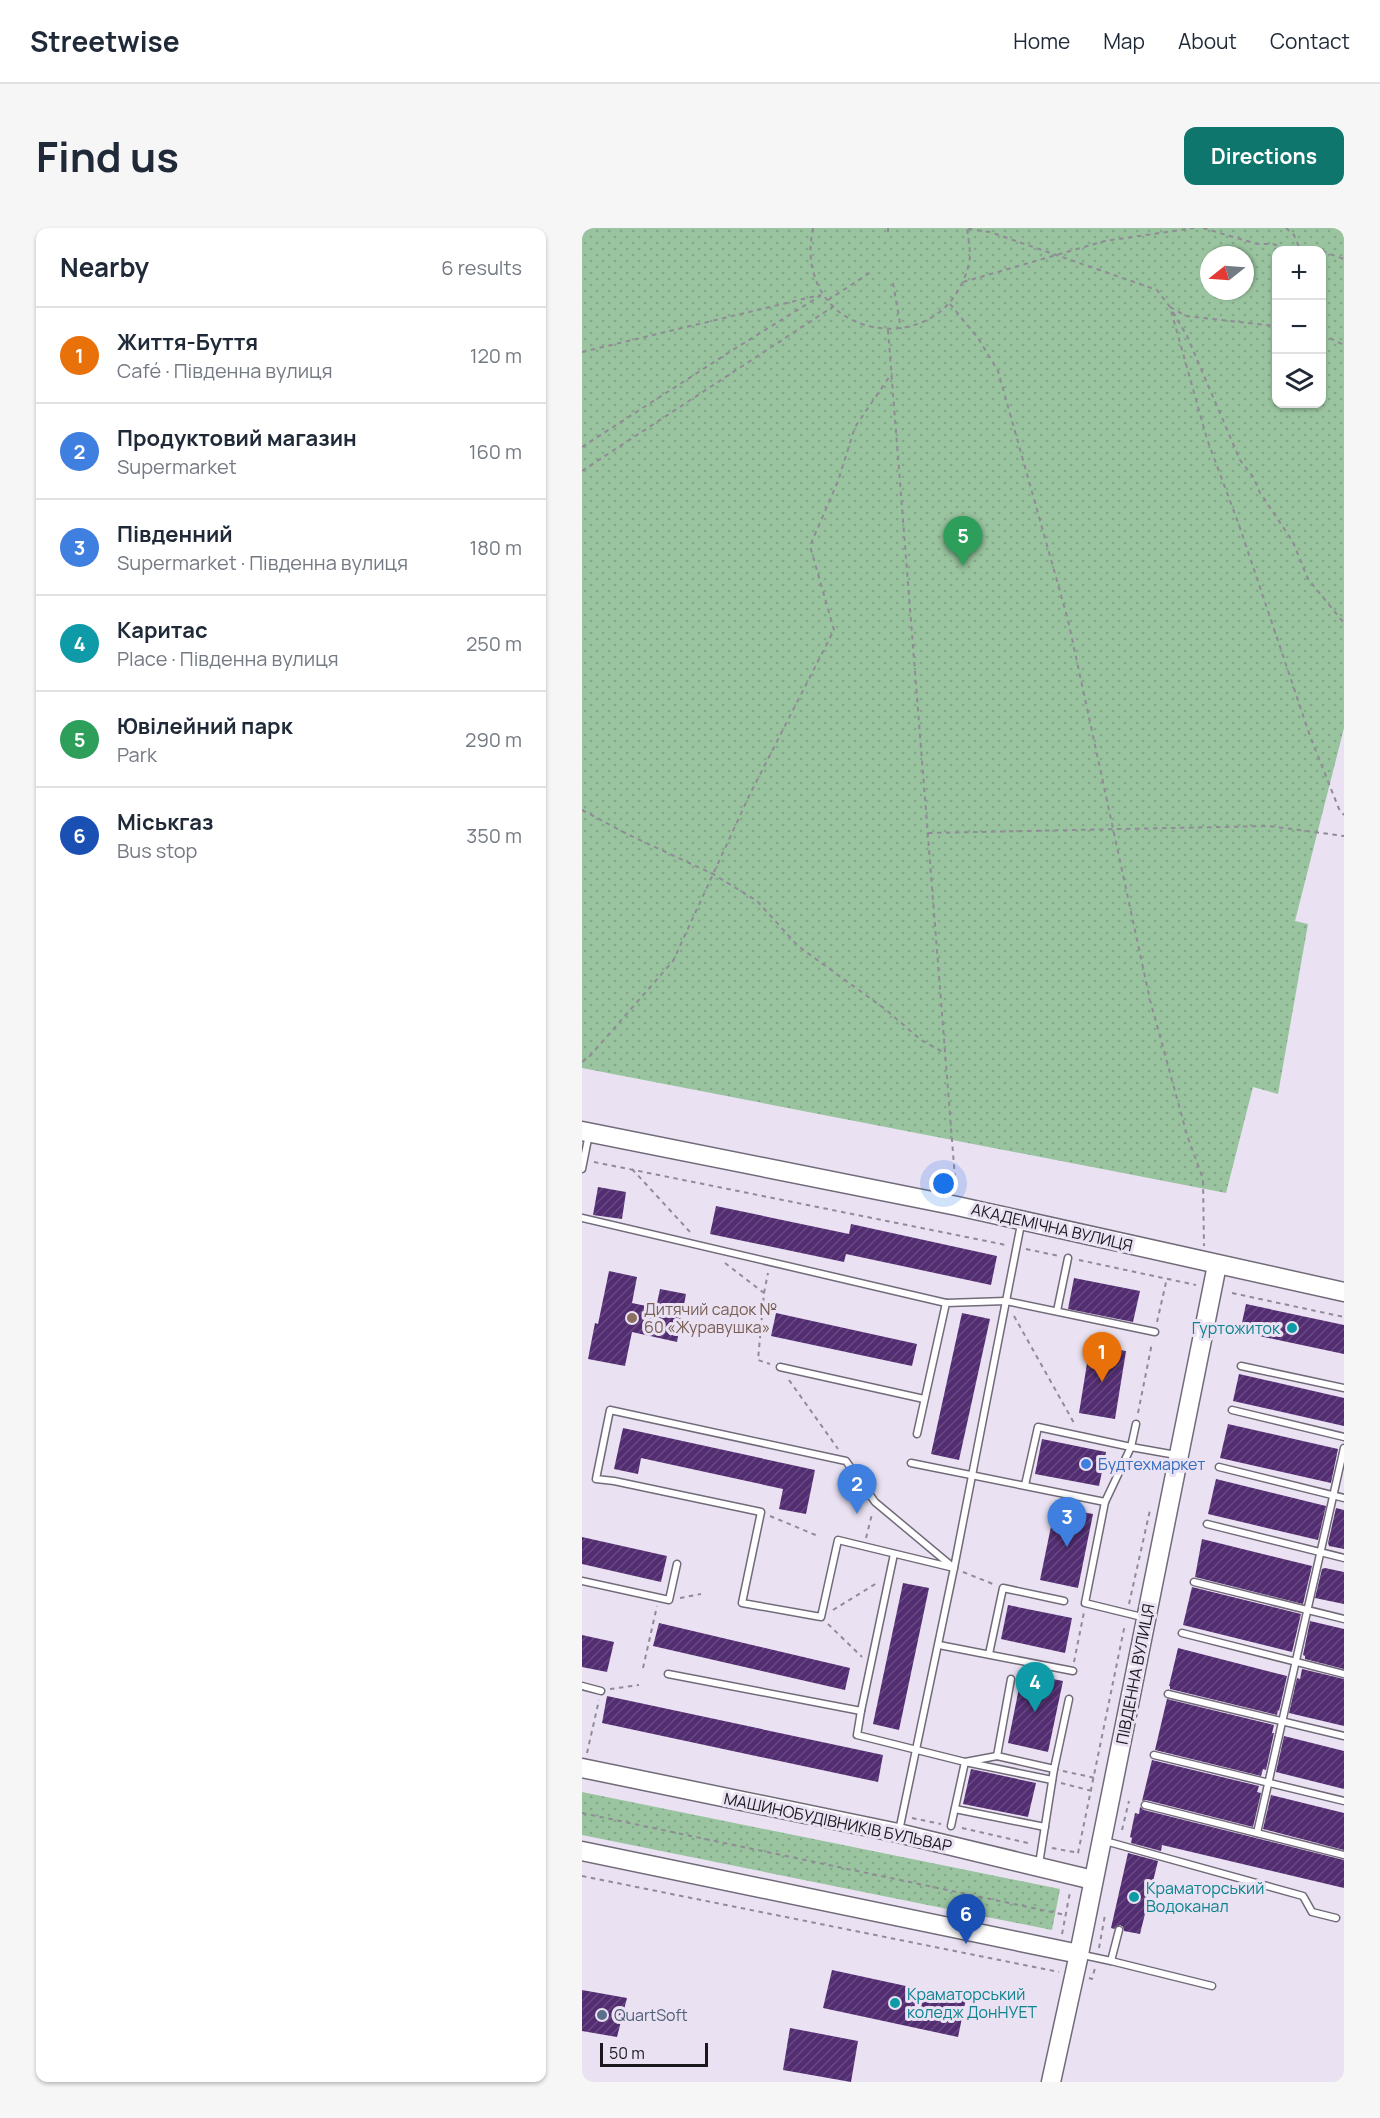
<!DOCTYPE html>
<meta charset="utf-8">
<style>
:root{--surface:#fff;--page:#f6f6f7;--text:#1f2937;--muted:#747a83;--line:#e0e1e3;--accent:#0f766e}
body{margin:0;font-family:Manrope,sans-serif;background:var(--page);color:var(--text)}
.controls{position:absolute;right:18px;top:18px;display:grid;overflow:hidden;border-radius:12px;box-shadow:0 2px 4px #0004}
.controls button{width:54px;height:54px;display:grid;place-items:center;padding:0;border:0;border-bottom:2px solid var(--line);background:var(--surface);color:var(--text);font:30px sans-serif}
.compass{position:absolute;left:618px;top:18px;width:54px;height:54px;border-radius:50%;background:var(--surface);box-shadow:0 2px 4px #0004;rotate:253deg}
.scale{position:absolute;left:18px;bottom:15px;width:108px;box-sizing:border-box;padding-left:6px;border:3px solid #1a171d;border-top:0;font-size:16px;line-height:21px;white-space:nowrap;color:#1a171d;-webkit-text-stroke:4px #eae2f2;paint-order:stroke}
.you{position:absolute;left:362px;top:956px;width:21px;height:21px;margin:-15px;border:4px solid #fff;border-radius:50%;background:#1a73e8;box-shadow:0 0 0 9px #1a73e833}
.badge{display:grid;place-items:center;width:39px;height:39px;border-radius:50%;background:var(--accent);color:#fff;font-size:20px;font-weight:700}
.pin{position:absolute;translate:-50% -50px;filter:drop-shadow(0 2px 3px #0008)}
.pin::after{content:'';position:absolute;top:32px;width:21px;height:18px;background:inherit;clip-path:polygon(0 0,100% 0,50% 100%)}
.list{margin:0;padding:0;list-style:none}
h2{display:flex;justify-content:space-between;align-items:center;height:78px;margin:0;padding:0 24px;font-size:26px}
h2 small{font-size:20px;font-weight:400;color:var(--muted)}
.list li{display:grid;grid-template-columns:39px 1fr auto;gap:18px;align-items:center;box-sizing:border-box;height:96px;padding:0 24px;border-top:2px solid var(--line)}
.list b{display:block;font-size:22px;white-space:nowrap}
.list p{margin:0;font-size:20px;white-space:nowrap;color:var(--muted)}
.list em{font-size:20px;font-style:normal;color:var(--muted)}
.icon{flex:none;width:33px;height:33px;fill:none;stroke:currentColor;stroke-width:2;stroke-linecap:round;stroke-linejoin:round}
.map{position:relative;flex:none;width:762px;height:1854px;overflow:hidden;border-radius:12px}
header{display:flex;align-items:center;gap:36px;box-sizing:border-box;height:84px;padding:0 30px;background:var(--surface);border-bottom:2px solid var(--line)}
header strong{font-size:28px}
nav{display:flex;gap:33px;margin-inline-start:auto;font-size:21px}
.intro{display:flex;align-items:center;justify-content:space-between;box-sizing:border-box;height:144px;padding:0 36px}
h1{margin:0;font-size:42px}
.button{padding:15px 27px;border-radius:12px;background:var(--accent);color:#fff;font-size:21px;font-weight:700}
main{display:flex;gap:36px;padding:0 36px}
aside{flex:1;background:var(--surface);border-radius:12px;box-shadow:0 2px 4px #0004}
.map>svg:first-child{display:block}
.park{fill:url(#park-dots);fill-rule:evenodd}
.building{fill:url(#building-hatch)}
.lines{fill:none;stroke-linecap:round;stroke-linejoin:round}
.lane-casing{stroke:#716a78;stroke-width:9}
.secondary-casing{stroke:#716a78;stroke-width:21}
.path{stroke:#918b97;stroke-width:2;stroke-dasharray:4.5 4.5;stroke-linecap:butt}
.lane{stroke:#fff;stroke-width:6}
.secondary{stroke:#fff;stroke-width:18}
.education-dot{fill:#8d6e63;stroke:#eae2f2;stroke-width:2}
.culture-dot{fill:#0f9aa8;stroke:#eae2f2;stroke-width:2}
.shop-dot{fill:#3f7fe0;stroke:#eae2f2;stroke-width:2}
.service-dot{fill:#5c6f8a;stroke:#eae2f2;stroke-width:2}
.labels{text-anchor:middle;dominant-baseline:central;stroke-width:6;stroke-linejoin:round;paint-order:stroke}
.street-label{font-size:16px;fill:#1a171d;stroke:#eae2f2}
.education-label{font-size:16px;fill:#785e54;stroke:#eae2f2;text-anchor:start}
.culture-label{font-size:16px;fill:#0d838f;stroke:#eae2f2;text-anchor:start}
.shop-label{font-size:16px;fill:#366cbe;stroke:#eae2f2;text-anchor:start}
.service-label{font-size:16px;fill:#4e5e75;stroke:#eae2f2;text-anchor:start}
</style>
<header>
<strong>Streetwise</strong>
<nav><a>Home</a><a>Map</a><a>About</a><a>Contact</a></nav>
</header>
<div class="intro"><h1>Find us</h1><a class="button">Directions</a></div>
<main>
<aside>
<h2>Nearby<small>6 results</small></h2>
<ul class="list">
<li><span class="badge" style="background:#e8710a">1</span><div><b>Життя-Буття</b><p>Café · Південна вулиця</p></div><em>120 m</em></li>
<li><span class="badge" style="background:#3f7fe0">2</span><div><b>Продуктовий магазин</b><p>Supermarket</p></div><em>160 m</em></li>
<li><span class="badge" style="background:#3f7fe0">3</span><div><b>Південний</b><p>Supermarket · Південна вулиця</p></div><em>180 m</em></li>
<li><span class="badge" style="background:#0f9aa8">4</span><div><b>Каритас</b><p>Place · Південна вулиця</p></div><em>250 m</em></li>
<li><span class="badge" style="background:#2e9e5b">5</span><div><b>Ювілейний парк</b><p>Park</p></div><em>290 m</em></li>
<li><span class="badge" style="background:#1a4fb4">6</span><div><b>Міськгаз</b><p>Bus stop</p></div><em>350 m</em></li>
</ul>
</aside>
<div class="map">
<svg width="762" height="1854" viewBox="0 0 762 1854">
<defs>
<pattern id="park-dots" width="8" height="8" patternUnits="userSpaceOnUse" patternTransform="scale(1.5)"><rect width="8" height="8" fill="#99c49f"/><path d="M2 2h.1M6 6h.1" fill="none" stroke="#83a888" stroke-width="1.8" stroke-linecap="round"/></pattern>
<pattern id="building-hatch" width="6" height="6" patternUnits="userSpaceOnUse" patternTransform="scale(1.5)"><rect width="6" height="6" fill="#532d71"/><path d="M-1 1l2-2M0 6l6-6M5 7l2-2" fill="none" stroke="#684980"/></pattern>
</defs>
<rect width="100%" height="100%" fill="#eae2f2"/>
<!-- park -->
<g class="park">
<path d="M0,0H762V500L713,693L726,696L696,866L671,859L644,965L0,840ZM694,22H740V176H694ZM627,27H663V63H627Z"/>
<polygon points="0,1564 478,1661 470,1702 0,1607"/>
</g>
<!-- building -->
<g class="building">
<polygon points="16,959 44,964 40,991 11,987"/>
<polygon points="134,978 267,1006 269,996 415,1028 409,1057 264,1026 262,1034 128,1006"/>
<polygon points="27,1043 55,1049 50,1075 74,1080 78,1061 104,1066 95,1114 50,1104 43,1138 6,1131 13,1095 16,1096"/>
<polygon points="492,1050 558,1063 551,1094 486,1081"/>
<polygon points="664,1076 762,1097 762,1126 658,1104"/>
<polygon points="194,1085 335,1116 330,1138 189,1108"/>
<polygon points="380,1085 408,1091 377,1232 349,1226"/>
<polygon points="508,1117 544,1123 533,1191 497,1185"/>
<polygon points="657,1146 762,1170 762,1198 651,1173"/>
<polygon points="646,1196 756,1221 749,1255 638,1230"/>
<polygon points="41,1200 233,1242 224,1286 197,1281 201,1261 59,1230 56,1246 32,1241"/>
<polygon points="460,1211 524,1224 517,1258 453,1246"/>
<polygon points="634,1251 744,1278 736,1312 626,1286"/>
<polygon points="473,1279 511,1286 496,1360 458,1352"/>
<polygon points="754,1280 762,1282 762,1321 747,1318 746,1315"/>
<polygon points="0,1309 85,1328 79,1354 0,1336"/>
<polygon points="620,1311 730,1338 721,1376 613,1349"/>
<polygon points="743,1340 762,1344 762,1376 733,1370 740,1341"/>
<polygon points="321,1355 347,1360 317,1502 291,1496"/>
<polygon points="610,1359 719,1386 710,1424 601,1397"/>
<polygon points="426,1377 490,1390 483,1425 419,1411"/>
<polygon points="728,1393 762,1401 762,1441 723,1431 723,1428 721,1427"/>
<polygon points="77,1395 268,1440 263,1462 71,1418"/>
<polygon points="0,1407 32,1414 25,1444 0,1439"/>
<polygon points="596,1420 705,1448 697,1483 696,1482 695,1487 588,1461 588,1458 587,1458"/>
<polygon points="720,1441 762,1451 762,1498 707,1485 715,1450 718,1451"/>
<polygon points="440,1445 481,1453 466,1524 426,1515"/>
<polygon points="25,1468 301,1527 296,1554 20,1495"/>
<polygon points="585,1471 692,1497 690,1505 692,1505 684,1542 681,1541 679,1548 573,1522"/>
<polygon points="702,1508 762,1523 762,1561 694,1544"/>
<polygon points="570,1532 677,1558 675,1564 679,1565 671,1599 564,1572 560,1573"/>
<polygon points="389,1541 454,1555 446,1589 381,1576"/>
<polygon points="689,1567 762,1585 762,1622 681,1601"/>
<polygon points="558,1579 562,1582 762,1632 762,1660 580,1617 579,1623 549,1615 550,1610 548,1609 553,1585 557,1586"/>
<polygon points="546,1625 576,1633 558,1706 542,1703 541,1699 538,1697 532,1701 529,1700"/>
<polygon points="250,1742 384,1771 376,1809 241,1780"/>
<polygon points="0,1762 45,1770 35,1809 0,1803"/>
<polygon points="208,1800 276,1813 269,1854 201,1842"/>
</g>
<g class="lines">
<!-- lane casing -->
<g class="lane-casing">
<g id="lane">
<polyline points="0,941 7,906"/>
<polyline points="0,990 364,1075"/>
<polyline points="475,1083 486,1030"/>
<polyline points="659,1138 762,1160"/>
<polyline points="198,1139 342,1171"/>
<polygon points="28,1182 264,1233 293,1274 372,1340 256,1312 239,1389 160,1375 179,1284 32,1253 14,1251"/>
<polyline points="650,1182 762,1209"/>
<polyline points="554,1196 549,1219 594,1227"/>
<polyline points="335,1206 364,1075 424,1073 573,1104"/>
<polyline points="329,1235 523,1274"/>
<polyline points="637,1239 762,1270"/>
<polyline points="443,1257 456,1199 549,1219 523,1274 503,1375 564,1390"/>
<polyline points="625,1296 762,1330"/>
<polyline points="0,1353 87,1372 95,1336"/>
<polyline points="612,1354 762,1391"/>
<polyline points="600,1405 762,1446"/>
<polyline points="357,1417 491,1443"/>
<polyline points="407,1426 421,1360 482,1373"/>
<polyline points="86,1446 279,1483 275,1507 383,1534 415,1528"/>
<polyline points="429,1451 415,1528 472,1541"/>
<polyline points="0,1458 19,1463"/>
<polyline points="586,1466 762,1508"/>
<polyline points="279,1483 312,1326"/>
<polyline points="572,1527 762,1573"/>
<polyline points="563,1577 762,1627"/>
<polyline points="373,1581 463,1599"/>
<polyline points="369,1598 383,1534 470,1552"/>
<polyline points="317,1603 372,1340 439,996"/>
<polyline points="675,1605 762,1220"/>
<polyline points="523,1613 721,1668 730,1684 754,1690"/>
<polyline points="457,1636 472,1541 487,1471"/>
<polyline points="501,1727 529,1733 537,1702"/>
<polyline points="529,1733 630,1758"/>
</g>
</g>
<!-- secondary casing -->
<g class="secondary-casing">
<g id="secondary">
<polyline points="0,903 375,978 762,1064"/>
<polyline points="0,1540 316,1605 511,1652"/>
<polyline points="0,1623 497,1726"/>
<polyline points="469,1854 497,1726 635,1037"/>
</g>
</g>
<!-- path -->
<g class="path">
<path d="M231,0C228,16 227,30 232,46C249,109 339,120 374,66C381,55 387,41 388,28C388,19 386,9 385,0"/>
<polyline points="306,0 306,4"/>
<polyline points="621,0 675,16 691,16 706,22"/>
<polyline points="704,0 712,7 717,19 736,22"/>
<polyline points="386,1 408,4 575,62 588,79 625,211 657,297 728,508 757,581 762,587"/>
<polyline points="709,22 717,19"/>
<polyline points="740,23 762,31"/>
<polyline points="381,54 523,13 612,0"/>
<polyline points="311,55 319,101"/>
<polyline points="246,72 289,44"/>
<polyline points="368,76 396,110 416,143 486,392 568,772 605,907 621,951 622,1018"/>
<polyline points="588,79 604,88 694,98"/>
<polyline points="591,84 605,108 658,232 672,250 677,263 711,314 726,351 762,395"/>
<polyline points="306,102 374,963"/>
<polyline points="740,106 762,117"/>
<polyline points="0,124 238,67"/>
<polyline points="0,219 146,125 241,66"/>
<polyline points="0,243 252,78"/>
<polyline points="0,582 47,607 131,646 175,673 216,718 303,781 339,812 363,825"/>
<polyline points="346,605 687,598 762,608"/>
<polyline points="0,834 7,829 91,733 168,566 252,402 228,318 256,253 273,199 310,145"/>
<polyline points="12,934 424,1017"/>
<polyline points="50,941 109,1005"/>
<polyline points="444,1021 477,1028"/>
<polyline points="497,1032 614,1057"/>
<polyline points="143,1035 182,1065 176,1132 188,1136"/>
<polyline points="182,1065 186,1045"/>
<polyline points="650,1065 762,1089"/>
<polyline points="432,1088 492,1195"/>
<polyline points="575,1094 585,1050"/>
<polyline points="207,1152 256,1221"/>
<polyline points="556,1185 570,1115"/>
<polyline points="188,1288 236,1308"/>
<polyline points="284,1310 290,1286"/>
<polyline points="381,1344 411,1356"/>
<polyline points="98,1370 119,1366"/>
<polyline points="547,1376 568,1282"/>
<polyline points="251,1382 295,1355"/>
<polyline points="246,1396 280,1429"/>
<polyline points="492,1434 502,1384"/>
<polyline points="61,1440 75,1378"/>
<polyline points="28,1461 57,1457"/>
<polyline points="5,1525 17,1472"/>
<polyline points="481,1543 513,1550"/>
<polyline points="479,1555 514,1564"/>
<polyline points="0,1585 484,1687"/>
<polyline points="330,1590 359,1596"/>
<polyline points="380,1600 450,1616"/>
<polyline points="540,1602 547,1573"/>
<polyline points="470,1620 497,1625"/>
<polyline points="496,1625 543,1396"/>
<polyline points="0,1648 477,1744"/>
<polyline points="480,1706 488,1664"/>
<polyline points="517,1720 523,1687"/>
<polyline points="507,1750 510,1751 513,1740"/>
</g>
<!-- lane -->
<use href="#lane" class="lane"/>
<!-- secondary -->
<use href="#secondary" class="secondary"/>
</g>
<!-- markers -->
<circle class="education-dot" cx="50" cy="1090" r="6"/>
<g class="culture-dot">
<circle cx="710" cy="1100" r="6"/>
<circle cx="552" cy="1669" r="6"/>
<circle cx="313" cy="1775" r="6"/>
</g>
<circle class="shop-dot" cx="504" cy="1236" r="6"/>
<circle class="service-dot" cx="20" cy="1787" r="6"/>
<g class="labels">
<!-- street labels -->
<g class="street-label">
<text transform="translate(470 999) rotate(13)">АКАДЕМІЧНА ВУЛИЦЯ</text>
<text transform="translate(553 1446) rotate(-79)">ПІВДЕННА ВУЛИЦЯ</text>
<text transform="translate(256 1594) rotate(12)">МАШИНОБУДІВНИКІВ БУЛЬВАР</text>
</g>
<!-- education labels -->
<g class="education-label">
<text x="62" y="1081">Дитячий садок №<tspan x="62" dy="18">60 «Журавушка»</tspan></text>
</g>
<!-- culture labels -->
<g class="culture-label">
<text x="698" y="1100" text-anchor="end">Гуртожиток</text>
<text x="564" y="1660">Краматорський<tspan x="564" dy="18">Водоканал</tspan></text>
<text x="325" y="1766">Краматорський<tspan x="325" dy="18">коледж ДонНУЕТ</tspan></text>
</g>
<!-- shop labels -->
<g class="shop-label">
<text x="516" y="1236">Будтехмаркет</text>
</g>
<!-- service labels -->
<g class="service-label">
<text x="32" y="1787">QuartSoft</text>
</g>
</g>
</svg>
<div class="controls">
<button>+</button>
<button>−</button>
<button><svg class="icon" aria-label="layers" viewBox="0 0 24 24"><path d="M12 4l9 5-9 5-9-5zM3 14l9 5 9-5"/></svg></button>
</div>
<svg class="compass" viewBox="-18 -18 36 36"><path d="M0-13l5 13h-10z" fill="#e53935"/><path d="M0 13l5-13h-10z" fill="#747a83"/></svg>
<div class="scale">50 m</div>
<div class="you"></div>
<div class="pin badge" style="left:520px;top:1154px;background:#e8710a">1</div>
<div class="pin badge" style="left:275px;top:1286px;background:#3f7fe0">2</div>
<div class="pin badge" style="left:485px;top:1319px;background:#3f7fe0">3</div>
<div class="pin badge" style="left:453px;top:1484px;background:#0f9aa8">4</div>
<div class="pin badge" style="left:381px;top:338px;background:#2e9e5b">5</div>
<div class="pin badge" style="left:384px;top:1716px;background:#1a4fb4">6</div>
</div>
</main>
